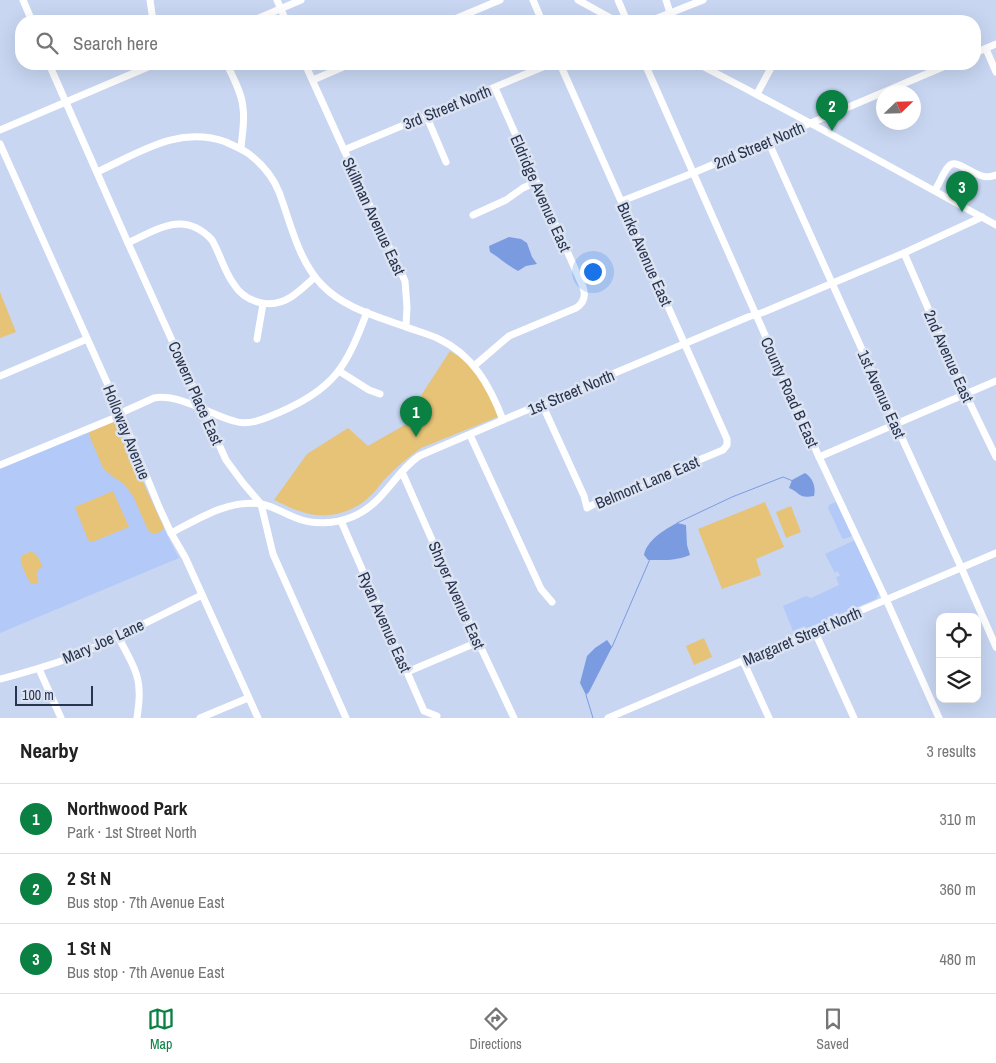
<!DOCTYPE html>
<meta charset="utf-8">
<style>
:root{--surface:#fff;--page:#f2f2f2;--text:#222;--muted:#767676;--line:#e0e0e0;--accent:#0b8043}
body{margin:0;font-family:"Archivo Narrow",sans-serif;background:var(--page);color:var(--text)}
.controls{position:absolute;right:15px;bottom:15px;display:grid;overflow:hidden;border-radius:10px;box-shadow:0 5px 20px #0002}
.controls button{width:45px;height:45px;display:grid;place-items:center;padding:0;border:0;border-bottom:1px solid var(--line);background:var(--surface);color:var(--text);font:25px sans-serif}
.compass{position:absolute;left:876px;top:85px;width:45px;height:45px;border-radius:50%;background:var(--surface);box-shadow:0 5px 20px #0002;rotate:67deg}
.scale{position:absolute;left:15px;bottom:12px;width:78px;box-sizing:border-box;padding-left:5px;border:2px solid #283450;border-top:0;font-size:14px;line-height:18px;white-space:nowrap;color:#283450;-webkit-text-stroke:4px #dce3f1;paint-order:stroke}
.you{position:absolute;left:592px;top:271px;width:18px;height:18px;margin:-12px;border:4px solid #fff;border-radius:50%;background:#1a73e8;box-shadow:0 0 0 8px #1a73e833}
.badge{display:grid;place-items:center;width:32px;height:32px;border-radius:50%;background:var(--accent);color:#fff;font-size:16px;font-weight:700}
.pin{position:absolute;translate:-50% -41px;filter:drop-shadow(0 1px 2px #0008)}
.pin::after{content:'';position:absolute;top:26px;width:18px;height:15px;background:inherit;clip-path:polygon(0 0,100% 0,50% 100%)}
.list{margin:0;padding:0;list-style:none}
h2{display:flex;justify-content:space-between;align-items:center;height:65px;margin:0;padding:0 20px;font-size:21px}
h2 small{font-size:16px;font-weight:400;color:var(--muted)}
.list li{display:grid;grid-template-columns:32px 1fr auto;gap:15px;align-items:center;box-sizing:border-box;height:70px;padding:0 20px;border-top:1px solid var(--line)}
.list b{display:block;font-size:19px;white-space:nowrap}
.list p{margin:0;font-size:16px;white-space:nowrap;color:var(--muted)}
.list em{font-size:16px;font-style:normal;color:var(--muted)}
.icon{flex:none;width:28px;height:28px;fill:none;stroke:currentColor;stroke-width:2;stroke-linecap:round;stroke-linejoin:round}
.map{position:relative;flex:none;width:996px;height:718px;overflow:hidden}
.search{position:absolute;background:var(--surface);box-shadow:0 5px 20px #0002;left:15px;right:15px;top:15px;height:55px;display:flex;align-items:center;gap:12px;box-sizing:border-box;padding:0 18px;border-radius:20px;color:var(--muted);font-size:19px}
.sheet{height:275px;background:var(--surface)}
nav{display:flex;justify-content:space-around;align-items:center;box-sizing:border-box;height:70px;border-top:1px solid var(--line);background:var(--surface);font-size:14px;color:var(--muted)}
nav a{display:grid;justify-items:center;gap:2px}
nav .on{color:var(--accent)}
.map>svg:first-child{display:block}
.built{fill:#b3c9f7}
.green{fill:#e6c376}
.water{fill:#7b9be1}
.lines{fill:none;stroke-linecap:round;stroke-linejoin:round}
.stream{stroke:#7b9be1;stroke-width:1}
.minor{stroke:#fff;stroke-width:7}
.labels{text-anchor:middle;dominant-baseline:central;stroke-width:5;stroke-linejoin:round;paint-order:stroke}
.street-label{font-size:16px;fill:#283450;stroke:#dce3f1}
</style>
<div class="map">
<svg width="996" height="718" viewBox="0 0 996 718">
<rect width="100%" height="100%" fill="#c8d6f2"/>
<!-- built -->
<g class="built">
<polygon points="116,420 119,422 146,489 163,527 179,558 0,633 0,469"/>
<polygon points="836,502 852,536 844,539 842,538 828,508 829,505"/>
<polygon points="855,540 879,593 876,599 807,628 804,626 793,631 783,606 806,596 811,598 839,585 836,577 840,576 838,571 835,573 825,554"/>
</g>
<!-- green -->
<g class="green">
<polygon points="0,292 16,332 0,338"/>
<path d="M450,351L467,362L478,375L500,416L421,448C407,458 394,469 383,481C378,487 374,493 368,498C355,510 335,517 317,515C302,514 287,506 274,500L307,454L348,428L368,446L417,418L422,394Z"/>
<path d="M114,421L119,422L127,439L143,482L164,528C159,534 153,536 148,530L133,496L124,484L112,476L103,468L89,435L90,432Z"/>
<polygon points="113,491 129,527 92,542 88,540 75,507"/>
<polygon points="765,502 784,547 756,559 761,575 722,589 698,529"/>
<polygon points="791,506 801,532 786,538 776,512"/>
<path d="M29,552C39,552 38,560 43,566C36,570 35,576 39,582L36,584H31L30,582C27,577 19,562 21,557C22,555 27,553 29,552Z"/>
<polygon points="704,638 712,657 694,665 686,646"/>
</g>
<!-- water -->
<g class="water">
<path d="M509,237L521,239L527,243L532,257L537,264L526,266L518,271C508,266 500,258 490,252L489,246Z"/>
<path d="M805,473C813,478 816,487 814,496C798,499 801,493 789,488L792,480Z"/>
<path d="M677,523L686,525L687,545L690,555C676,561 663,560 648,560L644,555C647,540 664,530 677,523Z"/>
<polygon points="607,640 612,647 589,692 586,695 580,683 587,656 595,648"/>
</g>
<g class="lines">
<!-- stream -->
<g class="stream">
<polyline points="677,523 732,497 783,477 793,481"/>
<polyline points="612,647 650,559"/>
<polyline points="586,695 593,718"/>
</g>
<!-- minor -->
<g class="minor">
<polyline points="23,0 32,21"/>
<polyline points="150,0 153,21"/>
<polyline points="277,0 286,21"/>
<polyline points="533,0 542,21"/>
<polyline points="578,0 616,21"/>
<polyline points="618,0 627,21"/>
<polyline points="666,0 670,13"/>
<polyline points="252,21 301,0"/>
<polyline points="450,21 500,0"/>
<polyline points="650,21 703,0"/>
<polyline points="986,49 996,72"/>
<polyline points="975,53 996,44"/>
<polyline points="49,64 128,243 226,460 243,483 261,504 273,554 346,718"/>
<path d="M227,64C233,78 242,93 243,108C245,121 242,135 241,148"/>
<path d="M305,64L344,150L405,281L407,307L406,327C417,331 428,334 439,339C473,355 490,386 503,420"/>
<polyline points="645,64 819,457 889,606 939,718"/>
<path d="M698,64C798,115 897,170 996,225"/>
<polyline points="313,80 350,64"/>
<polyline points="757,94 773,64"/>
<polyline points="426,115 446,162"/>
<polyline points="0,130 155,64"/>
<polyline points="768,141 896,425 961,567 996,647"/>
<polyline points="0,144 121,414 159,507 171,533 185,557 258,718"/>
<polyline points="344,150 550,64"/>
<path d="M97,172C139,153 178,125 226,142C234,146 242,149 249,154C262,164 273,177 279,192C291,224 298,260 322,285C344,308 376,316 406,327"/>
<path d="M935,190C940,183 943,172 949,166C959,156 977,184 996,175"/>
<polyline points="622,201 693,173 950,64"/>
<polyline points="473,215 506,200 523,188 536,182"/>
<path d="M128,243C158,229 184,210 212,240C220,254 224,270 233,283C245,303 271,310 291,297C299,292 307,284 315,277"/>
<polyline points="904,253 965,393 996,457"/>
<polyline points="257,339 263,304"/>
<path d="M474,366L509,336L576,308C584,303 586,296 583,287L495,88"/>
<polyline points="339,371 369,390 380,394"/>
<polyline points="0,376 87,339"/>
<polyline points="542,404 584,496 587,508 598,502 723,450 727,445 727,439 560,64"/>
<polyline points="470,435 541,589 552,602"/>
<polyline points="819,457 996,381"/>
<path d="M0,465L119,416L123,412L154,398C178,393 211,415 234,421C249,426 264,419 278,413C334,389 346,368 367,312"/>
<polyline points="402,472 459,601 514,718"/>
<polyline points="341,521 424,711 437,716"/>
<path d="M171,533C198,519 229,499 261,504C273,506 285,514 296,518C313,525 335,524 352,517C384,504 393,474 419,456L503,420L748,317L764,312L904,253L982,217"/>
<polyline points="814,630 854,718"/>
<path d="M118,636C126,653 139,671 139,690C140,700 138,709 137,718"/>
<polyline points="743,661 769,718"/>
<polyline points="39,669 61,718"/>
<polyline points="407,672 478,642"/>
<path d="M0,679C24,673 47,666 70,658C115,640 159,616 202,595"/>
<polyline points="200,718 248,698"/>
<polyline points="608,718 996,553"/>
</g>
</g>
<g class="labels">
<!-- street labels -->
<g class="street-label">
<text transform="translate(447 107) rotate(-22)">3rd Street North</text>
<text transform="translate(759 145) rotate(-23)">2nd Street North</text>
<text transform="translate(541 193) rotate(66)">Eldridge Avenue East</text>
<text transform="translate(374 216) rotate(65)">Skillman Avenue East</text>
<text transform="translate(645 254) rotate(66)">Burke Avenue East</text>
<text transform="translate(949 356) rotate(66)">2nd Avenue East</text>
<text transform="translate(571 392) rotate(-23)">1st Street North</text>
<text transform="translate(790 392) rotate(66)">County Road B East</text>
<text transform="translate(196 393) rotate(66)">Cowern Place East</text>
<text transform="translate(882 394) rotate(66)">1st Avenue East</text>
<text transform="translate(127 432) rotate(68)">Holloway Avenue</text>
<text transform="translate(647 482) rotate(-23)">Belmont Lane East</text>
<text transform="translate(457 595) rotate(66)">Shryer Avenue East</text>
<text transform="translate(385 622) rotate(66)">Ryan Avenue East</text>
<text transform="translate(802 636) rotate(-23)">Margaret Street North</text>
<text transform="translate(103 641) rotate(-24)">Mary Joe Lane</text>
</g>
</g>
</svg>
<div class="controls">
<button><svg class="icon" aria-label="locate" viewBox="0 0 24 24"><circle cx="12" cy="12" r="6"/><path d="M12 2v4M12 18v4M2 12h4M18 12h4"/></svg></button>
<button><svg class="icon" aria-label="layers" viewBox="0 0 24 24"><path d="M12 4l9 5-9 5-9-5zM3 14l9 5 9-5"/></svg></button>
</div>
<svg class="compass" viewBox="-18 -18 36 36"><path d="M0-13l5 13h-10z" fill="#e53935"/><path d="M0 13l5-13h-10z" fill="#767676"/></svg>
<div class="scale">100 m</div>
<div class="you"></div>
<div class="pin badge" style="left:416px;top:437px">1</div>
<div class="pin badge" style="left:832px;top:131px">2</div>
<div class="pin badge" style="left:962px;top:212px">3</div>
<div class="search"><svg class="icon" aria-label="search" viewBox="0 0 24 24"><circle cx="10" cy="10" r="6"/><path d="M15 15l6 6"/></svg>Search here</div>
</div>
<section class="sheet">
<h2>Nearby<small>3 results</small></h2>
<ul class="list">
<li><span class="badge">1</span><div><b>Northwood Park</b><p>Park · 1st Street North</p></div><em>310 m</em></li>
<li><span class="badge">2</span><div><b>2 St N</b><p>Bus stop · 7th Avenue East</p></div><em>360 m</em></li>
<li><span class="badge">3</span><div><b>1 St N</b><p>Bus stop · 7th Avenue East</p></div><em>480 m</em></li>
</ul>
</section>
<nav>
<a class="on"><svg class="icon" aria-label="map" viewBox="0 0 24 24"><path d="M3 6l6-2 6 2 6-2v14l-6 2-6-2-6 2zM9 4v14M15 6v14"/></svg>Map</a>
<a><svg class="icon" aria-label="directions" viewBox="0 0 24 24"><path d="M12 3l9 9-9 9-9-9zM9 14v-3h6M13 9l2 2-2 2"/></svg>Directions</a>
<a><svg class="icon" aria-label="saved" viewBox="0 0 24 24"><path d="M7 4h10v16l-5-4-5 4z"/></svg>Saved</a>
</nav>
